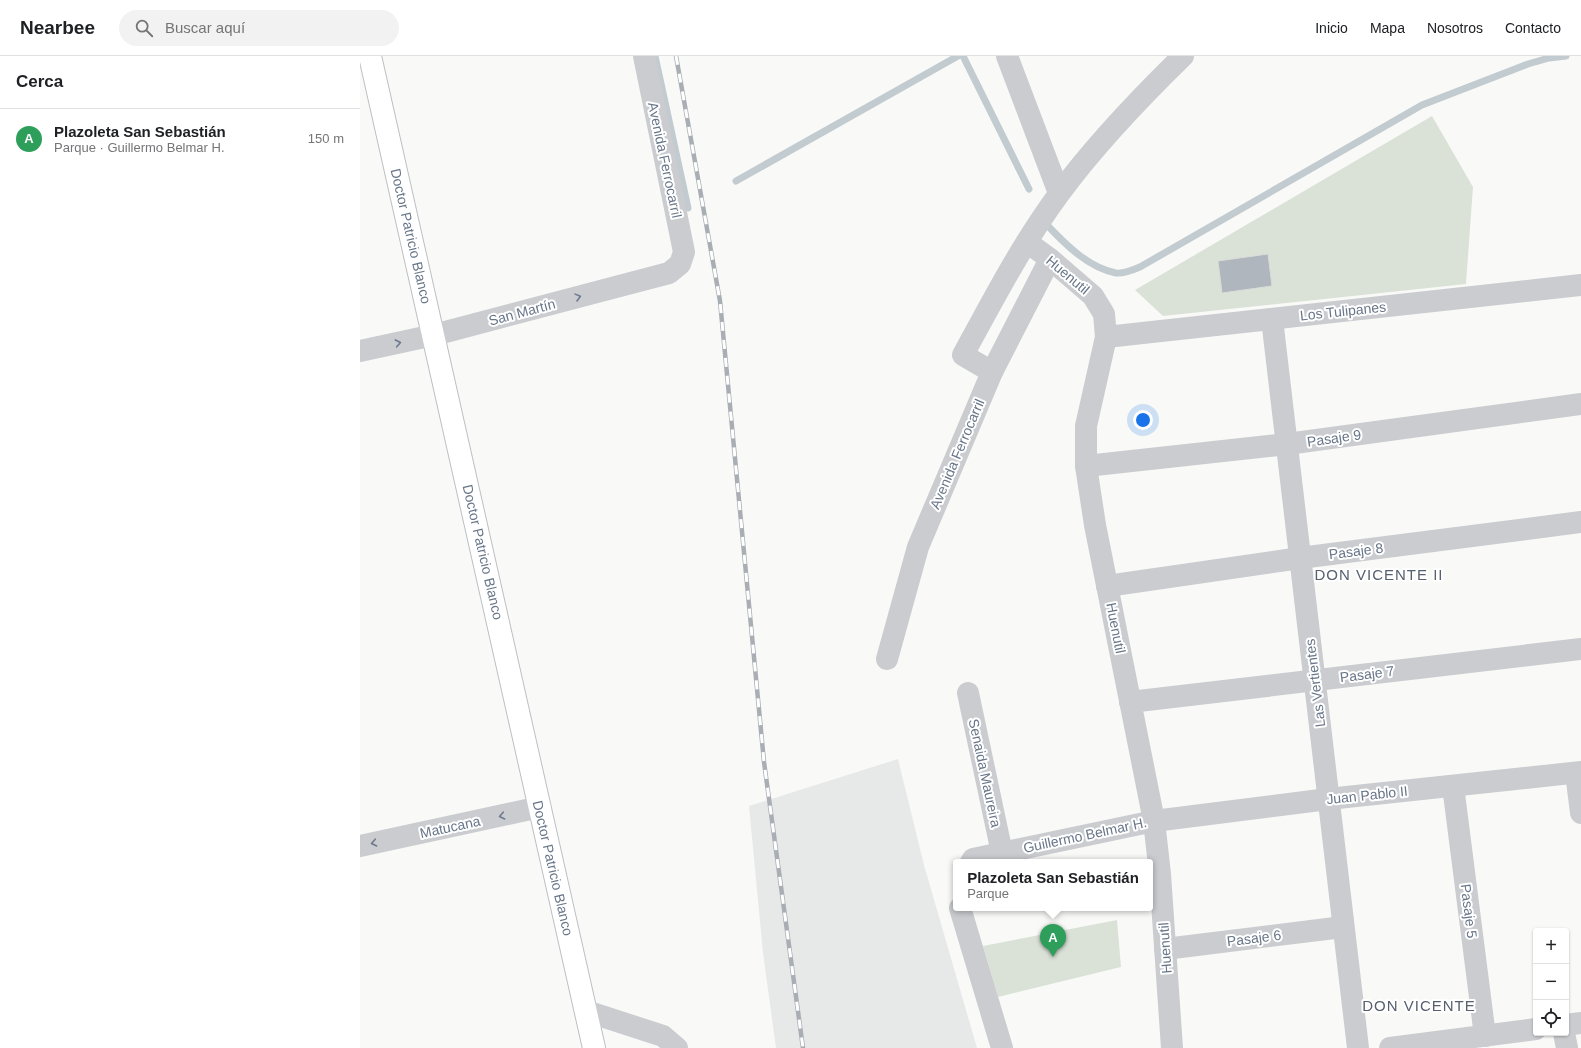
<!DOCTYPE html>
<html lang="es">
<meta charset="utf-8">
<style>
:root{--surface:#fff;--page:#f2f2f2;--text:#202124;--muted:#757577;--line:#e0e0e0;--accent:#e66e2a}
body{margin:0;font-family:Helvetica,sans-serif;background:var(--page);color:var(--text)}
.controls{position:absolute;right:12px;bottom:12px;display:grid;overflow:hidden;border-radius:4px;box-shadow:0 1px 3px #0004}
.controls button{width:36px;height:36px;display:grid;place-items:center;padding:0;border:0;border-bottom:1px solid var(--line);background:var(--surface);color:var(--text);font:20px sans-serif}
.you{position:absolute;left:783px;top:364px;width:14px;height:14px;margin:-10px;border:3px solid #fff;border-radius:50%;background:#1a73e8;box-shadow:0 0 0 6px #1a73e833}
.badge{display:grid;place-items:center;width:26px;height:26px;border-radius:50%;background:var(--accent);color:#fff;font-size:13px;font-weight:700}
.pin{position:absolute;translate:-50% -33px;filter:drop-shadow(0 1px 2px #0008)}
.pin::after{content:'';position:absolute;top:21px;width:14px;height:12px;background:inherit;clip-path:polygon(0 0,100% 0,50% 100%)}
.popup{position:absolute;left:593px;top:803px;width:200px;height:52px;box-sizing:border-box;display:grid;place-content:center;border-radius:4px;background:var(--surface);filter:drop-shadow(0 1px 3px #0005);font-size:13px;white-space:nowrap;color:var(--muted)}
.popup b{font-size:15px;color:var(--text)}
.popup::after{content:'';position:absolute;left:50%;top:100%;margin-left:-8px;border:8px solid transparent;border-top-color:var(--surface)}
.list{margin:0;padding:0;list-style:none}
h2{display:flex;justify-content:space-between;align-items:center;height:52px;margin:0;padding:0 16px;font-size:17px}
h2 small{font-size:13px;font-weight:400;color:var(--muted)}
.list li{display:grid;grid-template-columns:26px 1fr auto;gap:12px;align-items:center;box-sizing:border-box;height:60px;padding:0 16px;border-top:1px solid var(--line)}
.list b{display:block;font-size:15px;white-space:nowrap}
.list p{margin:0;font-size:13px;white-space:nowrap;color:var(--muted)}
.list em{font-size:13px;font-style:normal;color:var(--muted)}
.icon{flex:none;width:22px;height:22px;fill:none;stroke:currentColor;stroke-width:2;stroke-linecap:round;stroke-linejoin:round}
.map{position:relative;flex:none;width:1221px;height:992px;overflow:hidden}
header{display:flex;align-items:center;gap:24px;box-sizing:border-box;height:56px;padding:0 20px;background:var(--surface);border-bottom:1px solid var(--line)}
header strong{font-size:19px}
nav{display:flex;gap:22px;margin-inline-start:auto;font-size:14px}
.search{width:280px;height:36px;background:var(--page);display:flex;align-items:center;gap:10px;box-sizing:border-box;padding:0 14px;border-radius:22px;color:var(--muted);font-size:15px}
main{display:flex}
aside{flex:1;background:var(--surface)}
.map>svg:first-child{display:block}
.built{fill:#e7e9e8}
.green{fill:#dae2d8}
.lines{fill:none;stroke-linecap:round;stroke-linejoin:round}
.stream{stroke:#c2cbd0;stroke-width:7}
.building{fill:#afb6bd;stroke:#dbdbd9}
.major-casing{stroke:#bcbfc4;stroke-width:24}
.minor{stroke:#caccd0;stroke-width:22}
.major{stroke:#fff;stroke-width:22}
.rail-casing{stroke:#a9aeb5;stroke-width:4.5}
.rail{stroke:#fff;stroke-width:3;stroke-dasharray:9;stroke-linecap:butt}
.oneway{stroke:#6d7a8d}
.labels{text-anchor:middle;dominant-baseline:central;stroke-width:4;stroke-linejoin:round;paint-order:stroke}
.street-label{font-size:14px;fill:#687689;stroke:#fff}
.neighbourhood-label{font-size:15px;letter-spacing:1px;fill:#56606e;stroke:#fff}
</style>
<header>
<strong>Nearbee</strong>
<div class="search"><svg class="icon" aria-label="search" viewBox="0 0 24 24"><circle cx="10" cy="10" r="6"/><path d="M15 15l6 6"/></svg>Buscar aquí</div>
<nav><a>Inicio</a><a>Mapa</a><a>Nosotros</a><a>Contacto</a></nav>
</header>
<main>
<aside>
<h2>Cerca<small></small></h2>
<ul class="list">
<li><span class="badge" style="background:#2e9e5b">A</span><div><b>Plazoleta San Sebastián</b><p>Parque · Guillermo Belmar H.</p></div><em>150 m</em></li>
</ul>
</aside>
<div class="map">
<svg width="1221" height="992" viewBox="0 0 1221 992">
<rect width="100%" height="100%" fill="#f9faf7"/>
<!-- built -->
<polygon class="built" points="538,703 564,809 617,992 416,992 403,897 389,750"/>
<!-- green -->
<g class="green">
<polygon points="1072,60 1113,131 1106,228 803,260 775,234"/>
<polygon points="757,864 761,911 638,941 623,890"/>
</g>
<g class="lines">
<!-- stream -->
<g class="stream">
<polyline points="295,0 328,152"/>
<polyline points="603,0 669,133"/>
<polyline points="376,125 598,0"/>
<path d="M688,170C706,189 729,212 756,217C764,218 773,214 780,211L1062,49L1168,8L1189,2L1206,0"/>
</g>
</g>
<!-- building -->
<polygon class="building" points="908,198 912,230 862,237 858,205"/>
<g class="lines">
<!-- major casing -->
<g class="major-casing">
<polyline id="major" points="10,0 234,992"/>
</g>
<!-- minor -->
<g class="minor">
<polyline points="647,0 699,137"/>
<polyline points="667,186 690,203 733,240 744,258 746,281 726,370 726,410 735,469 794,765 800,818 812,992"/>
<polyline points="912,263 998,992"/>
<polyline points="746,281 1221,229"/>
<polyline points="0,295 74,279 309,217 320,208 324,196 284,0"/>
<path d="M632,316L603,299C633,244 662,188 699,138C735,89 779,43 823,0"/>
<polyline points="726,410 927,388 1221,348"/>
<polyline points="747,530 940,502 1221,466"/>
<polyline points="527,603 558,491 632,316 690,203"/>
<polyline points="608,637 642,797"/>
<polyline points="770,646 1221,593"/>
<polyline points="1216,717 1221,757"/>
<polyline points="1093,730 1125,980"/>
<polyline points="0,790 180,751"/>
<polyline points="611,806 613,803 794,765 968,743 1221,716"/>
<polyline points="600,852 642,992"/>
<polyline points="805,893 983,871"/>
<polyline points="226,955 303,980 317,992"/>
<polyline points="1206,969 1221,967"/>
<polyline points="1204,977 1207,992"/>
<polyline points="1030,992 1176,973"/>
</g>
<!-- major -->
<use href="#major" class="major"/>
<!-- rail casing -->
<g class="rail-casing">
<polyline id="rail" points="316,0 360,245 404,706 443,992"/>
</g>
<!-- rail -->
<use href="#rail" class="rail"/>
</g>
<!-- one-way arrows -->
<defs><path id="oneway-chevron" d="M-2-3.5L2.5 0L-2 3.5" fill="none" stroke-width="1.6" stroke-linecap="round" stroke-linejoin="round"/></defs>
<g class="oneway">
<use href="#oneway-chevron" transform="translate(218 241) rotate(-15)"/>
<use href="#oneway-chevron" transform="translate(38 287) rotate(-11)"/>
<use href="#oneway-chevron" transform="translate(142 760) rotate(168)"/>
<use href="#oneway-chevron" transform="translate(14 787) rotate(168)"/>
</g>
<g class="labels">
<!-- street labels -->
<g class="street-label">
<text transform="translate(305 104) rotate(78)">Avenida Ferrocarril</text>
<text transform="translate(51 180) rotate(77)">Doctor Patricio Blanco</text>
<text transform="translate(708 219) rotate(40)">Huenutil</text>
<text transform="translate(983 255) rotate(-6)">Los Tulipanes</text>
<text transform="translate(162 256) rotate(-15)">San Martín</text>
<text transform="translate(974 382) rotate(-8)">Pasaje 9</text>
<text transform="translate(597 398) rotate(-67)">Avenida Ferrocarril</text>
<text transform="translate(996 495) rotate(-7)">Pasaje 8</text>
<text transform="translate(123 496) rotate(77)">Doctor Patricio Blanco</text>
<text transform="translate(756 572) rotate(79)">Huenutil</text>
<text transform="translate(1007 618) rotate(-7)">Pasaje 7</text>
<text transform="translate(955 627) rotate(-97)">Las Vertientes</text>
<text transform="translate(625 717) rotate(78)">Senaida Maureira</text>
<text transform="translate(1007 739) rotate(-6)">Juan Pablo II</text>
<text transform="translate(90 771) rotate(-12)">Matucana</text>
<text transform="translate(725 779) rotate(-12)">Guillermo Belmar H.</text>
<text transform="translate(193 812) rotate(77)">Doctor Patricio Blanco</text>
<text transform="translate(1109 855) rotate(83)">Pasaje 5</text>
<text transform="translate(894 882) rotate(-7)">Pasaje 6</text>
<text transform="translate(805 892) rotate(-94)">Huenutil</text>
</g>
<!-- neighbourhood labels -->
<g class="neighbourhood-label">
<text x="1019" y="518">DON VICENTE II</text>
<text x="1059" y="949">DON VICENTE</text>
</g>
</g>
</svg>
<div class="controls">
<button>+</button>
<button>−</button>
<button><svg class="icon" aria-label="locate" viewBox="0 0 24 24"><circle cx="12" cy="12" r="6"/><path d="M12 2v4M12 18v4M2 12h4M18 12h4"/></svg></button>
</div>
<div class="you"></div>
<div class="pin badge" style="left:693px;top:901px;background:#2e9e5b">A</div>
<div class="popup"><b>Plazoleta San Sebastián</b>Parque</div>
</div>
</main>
